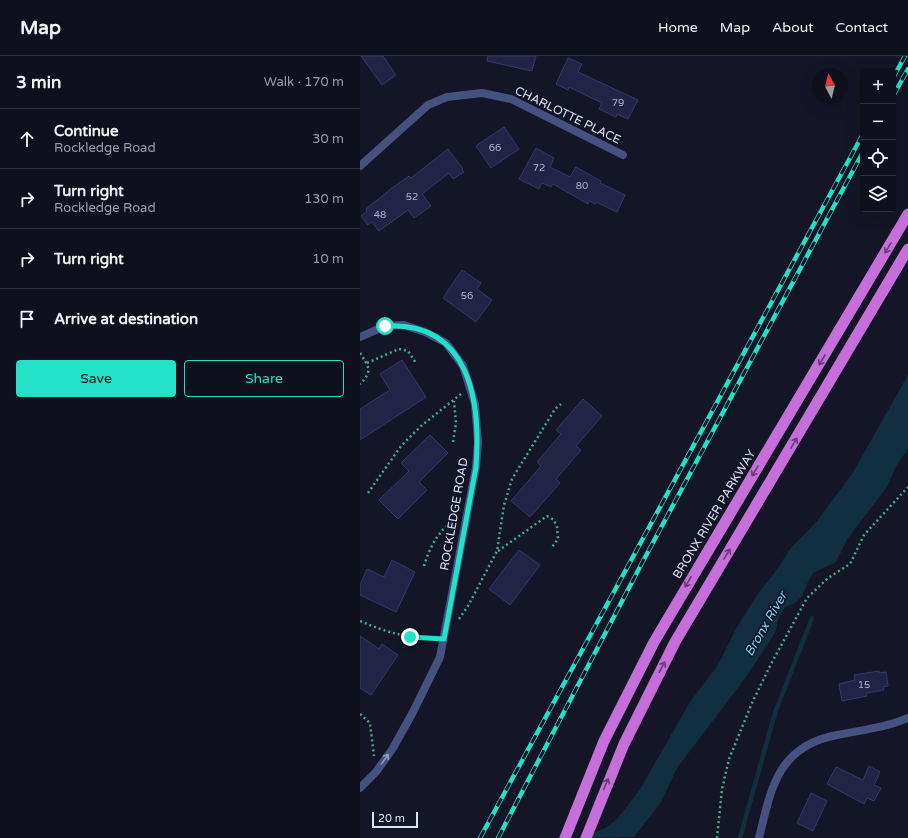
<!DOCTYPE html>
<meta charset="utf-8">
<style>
:root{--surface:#0f101d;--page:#1d1e2a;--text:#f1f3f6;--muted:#9b9da4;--line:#2f303b;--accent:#23e1c6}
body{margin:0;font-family:"Varela Round",sans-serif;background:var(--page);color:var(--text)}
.controls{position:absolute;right:12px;top:12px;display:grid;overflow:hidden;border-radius:4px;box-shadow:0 4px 16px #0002}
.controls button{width:36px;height:36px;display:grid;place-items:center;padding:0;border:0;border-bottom:1px solid var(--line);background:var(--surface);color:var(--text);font:20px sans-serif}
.compass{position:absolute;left:452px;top:12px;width:36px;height:36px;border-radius:50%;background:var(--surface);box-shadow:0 4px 16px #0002;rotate:353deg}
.scale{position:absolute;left:12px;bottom:10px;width:46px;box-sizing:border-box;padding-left:4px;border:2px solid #dee1fa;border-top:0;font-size:11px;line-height:14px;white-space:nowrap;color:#dee1fa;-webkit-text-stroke:3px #141527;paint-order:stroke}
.stop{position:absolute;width:12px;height:12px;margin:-9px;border:3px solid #23e1c6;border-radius:50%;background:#fff}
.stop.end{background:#23e1c6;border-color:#fff;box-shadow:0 1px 4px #0008}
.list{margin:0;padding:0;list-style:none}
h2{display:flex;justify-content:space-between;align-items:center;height:52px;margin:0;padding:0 16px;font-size:17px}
h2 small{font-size:13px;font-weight:400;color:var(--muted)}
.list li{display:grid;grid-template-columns:26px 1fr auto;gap:12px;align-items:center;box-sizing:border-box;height:60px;padding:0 16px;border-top:1px solid var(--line)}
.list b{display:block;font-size:15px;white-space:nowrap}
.list p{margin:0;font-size:13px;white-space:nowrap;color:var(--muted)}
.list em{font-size:13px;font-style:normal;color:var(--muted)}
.actions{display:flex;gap:8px;padding:12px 16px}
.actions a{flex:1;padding:9px 0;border:1px solid var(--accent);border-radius:4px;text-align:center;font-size:14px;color:var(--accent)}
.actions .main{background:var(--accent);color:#111}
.icon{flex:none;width:22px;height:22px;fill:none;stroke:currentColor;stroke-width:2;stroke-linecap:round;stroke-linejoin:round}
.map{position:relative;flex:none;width:548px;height:782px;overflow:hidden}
header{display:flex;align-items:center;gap:24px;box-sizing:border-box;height:56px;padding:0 20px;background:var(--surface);border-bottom:1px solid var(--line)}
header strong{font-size:19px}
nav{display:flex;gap:22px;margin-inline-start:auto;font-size:14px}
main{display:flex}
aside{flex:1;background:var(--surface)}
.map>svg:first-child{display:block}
.water{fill:#122f41}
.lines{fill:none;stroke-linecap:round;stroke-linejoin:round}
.stream{stroke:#122f41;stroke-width:4.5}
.building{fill:#222345;stroke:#37396e}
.path{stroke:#41ab8b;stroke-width:2.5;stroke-dasharray:2 3;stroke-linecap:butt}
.minor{stroke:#45517f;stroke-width:8}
.trunk{stroke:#c66ed9;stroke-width:11}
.rail-casing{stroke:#23e1c6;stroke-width:4.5}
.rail{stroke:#141527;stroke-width:3;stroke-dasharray:9;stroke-linecap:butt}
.oneway{stroke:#643d77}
.oneway2{stroke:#9299bc}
.route{stroke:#23e1c6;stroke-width:5}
.labels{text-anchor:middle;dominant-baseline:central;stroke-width:3.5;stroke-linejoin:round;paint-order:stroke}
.number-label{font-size:10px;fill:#afb2cd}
.street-label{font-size:12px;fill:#dee1fa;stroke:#141527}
.water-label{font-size:13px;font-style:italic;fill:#7ad3ed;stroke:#141527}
</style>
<header>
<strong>Map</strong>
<nav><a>Home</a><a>Map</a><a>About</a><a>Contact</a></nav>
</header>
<main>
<aside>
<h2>3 min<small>Walk · 170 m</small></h2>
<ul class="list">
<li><svg class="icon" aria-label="ahead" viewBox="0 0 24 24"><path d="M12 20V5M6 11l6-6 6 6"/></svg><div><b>Continue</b><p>Rockledge Road</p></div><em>30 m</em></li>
<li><svg class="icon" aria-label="right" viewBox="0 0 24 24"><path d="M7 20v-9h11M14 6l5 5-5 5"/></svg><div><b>Turn right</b><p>Rockledge Road</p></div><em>130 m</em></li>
<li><svg class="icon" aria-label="right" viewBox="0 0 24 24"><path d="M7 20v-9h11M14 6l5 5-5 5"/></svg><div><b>Turn right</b></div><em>10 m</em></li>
<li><svg class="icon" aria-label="arrive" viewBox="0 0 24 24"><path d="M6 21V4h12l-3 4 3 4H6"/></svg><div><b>Arrive at destination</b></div></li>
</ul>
<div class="actions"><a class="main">Save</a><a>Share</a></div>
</aside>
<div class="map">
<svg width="548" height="782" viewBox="0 0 548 782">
<rect width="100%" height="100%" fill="#141527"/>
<!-- water -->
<path class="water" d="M548,319V393L536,410L527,431L488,482L476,506L453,517C442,533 447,545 425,551L419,561L415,577L386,621L317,712L301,746L274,781L221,782L245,772L256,764L279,735L330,646L358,609L377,571L399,536L413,519L431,492L457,465L492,418Z"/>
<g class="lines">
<!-- stream -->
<polyline class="stream" points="380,782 415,657 452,562"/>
</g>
<!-- building -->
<g class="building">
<polygon points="1,0 23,0 36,19 22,29"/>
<polygon points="128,0 176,0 172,15 127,5"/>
<polygon points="208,2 222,8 218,16 278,44 268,63 257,58 256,61 239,53 242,47 209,31 208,34 196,28"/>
<polygon points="144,71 159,93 131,112 116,90"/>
<polygon points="176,92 194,102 190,111 210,121 216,111 241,125 240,127 265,139 257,156 236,146 235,148 229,145 228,148 193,128 191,131 182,127 179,133 159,123"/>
<polygon points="88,93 103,113 102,114 104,116 93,123 89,117 62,138 71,150 54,162 48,154 19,175 12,166 8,169 1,160 7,155 6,153 32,132 49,120 51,122"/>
<polygon points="102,214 121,227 117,233 132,244 116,266 83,242"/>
<polygon points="42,304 66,341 0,384 0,353 30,334 20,318"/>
<polygon points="223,343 242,360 216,390 221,394 196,423 200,427 170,461 151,445 181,410 177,406 201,378 196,374"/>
<polygon points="70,379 88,397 59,426 67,434 38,463 19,444 49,415 41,407"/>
<polygon points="159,494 180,509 150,549 129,533"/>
<polygon points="32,504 55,516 36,556 0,539 0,529 7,513 24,521"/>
<polygon points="0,580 19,593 22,588 38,599 11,639 0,632"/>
<polygon points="519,615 519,617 526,616 528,630 523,631 524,634 506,637 507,640 482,645 479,628 495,624 494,619"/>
<polygon points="509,710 520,716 514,729 521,732 514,745 507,742 504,748 467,728 476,711 503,724"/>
<polygon points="451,737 467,745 453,775 437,767"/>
</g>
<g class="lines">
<!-- path -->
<g class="path">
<path d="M0,297C9,311 13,315 0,328"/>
<polyline points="7,307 39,293 48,295 56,307"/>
<polyline points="93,386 96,367 94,345"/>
<polyline points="8,437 41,390 61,370 101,338"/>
<polyline points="138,495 187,460 194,464 197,471 198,483 192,491"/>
<path d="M64,510C69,493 78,474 94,465"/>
<polyline points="99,563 108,550 137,495 144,449 152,423 195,353 201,348"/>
<path d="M0,565C29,577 42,581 74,582"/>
<polyline points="0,658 10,667 14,700"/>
<polyline points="357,782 362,733 369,703 392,647 411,608 447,542 468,522 490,508 504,479 548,431"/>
</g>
<!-- minor -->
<g class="minor">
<polyline points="0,110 68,49 87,41 122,37 151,43 263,99"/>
<polyline points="0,281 25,270 44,269 65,276 86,287 103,310 115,348 118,386 116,411 80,601 53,656 33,692 16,716 0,732"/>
<path d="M399,782C411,732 418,690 477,679C502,674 525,672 548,662"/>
</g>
<!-- trunk -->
<g class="trunk">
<polyline points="205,782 244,685 294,586 548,158"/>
<polyline points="226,782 264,688 315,586 548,193"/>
</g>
<!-- rail casing -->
<g class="rail-casing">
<g id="rail">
<polyline points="533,22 545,0"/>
<polyline points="533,40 548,13"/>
<polyline points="120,782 503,78"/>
<polyline points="138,782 282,507 503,96"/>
</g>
</g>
<!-- rail -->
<use href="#rail" class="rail"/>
</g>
<!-- one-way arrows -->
<defs><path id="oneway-shaft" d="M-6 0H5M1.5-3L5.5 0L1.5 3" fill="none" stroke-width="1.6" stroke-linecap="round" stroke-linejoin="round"/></defs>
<g class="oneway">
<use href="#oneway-shaft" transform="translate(528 192) rotate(121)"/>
<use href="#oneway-shaft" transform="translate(462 304) rotate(121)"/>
<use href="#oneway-shaft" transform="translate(434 387) rotate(-59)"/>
<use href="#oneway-shaft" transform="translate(395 415) rotate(121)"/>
<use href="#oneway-shaft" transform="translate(367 498) rotate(-59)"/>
<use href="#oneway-shaft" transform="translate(328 526) rotate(120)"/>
<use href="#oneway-shaft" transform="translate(302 611) rotate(-62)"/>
<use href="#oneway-shaft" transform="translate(246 728) rotate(-67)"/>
</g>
<use class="oneway2" href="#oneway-shaft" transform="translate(25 703) rotate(-54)"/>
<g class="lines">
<!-- route -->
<path class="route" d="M25,270C110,265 121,345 116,411L84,583L50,581"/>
</g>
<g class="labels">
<!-- number labels -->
<g class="number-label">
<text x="258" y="47">79</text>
<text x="135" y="92">66</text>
<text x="179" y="112">72</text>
<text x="222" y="130">80</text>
<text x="52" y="141">52</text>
<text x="20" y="159">48</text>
<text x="107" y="240">56</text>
<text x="504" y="629">15</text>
</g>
<!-- street labels -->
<g class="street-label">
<text transform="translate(208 59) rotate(26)">CHARLOTTE PLACE</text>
<text transform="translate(94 458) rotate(-80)">ROCKLEDGE ROAD</text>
<text transform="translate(354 458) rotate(-59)">BRONX RIVER PARKWAY</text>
</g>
<!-- water labels -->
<g class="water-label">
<text transform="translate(406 568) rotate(-60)">Bronx River</text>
</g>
</g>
</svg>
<div class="controls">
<button>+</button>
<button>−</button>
<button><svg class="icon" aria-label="locate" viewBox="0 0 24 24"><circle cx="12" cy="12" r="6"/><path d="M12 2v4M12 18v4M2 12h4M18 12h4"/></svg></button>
<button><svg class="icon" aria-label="layers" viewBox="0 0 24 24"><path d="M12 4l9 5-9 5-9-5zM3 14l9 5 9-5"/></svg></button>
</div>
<svg class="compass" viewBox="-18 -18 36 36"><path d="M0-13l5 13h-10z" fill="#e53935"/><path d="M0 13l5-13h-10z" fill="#9b9da4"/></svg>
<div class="scale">20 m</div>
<div class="stop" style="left:25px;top:270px"></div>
<div class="stop end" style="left:50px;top:581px"></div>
</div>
</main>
